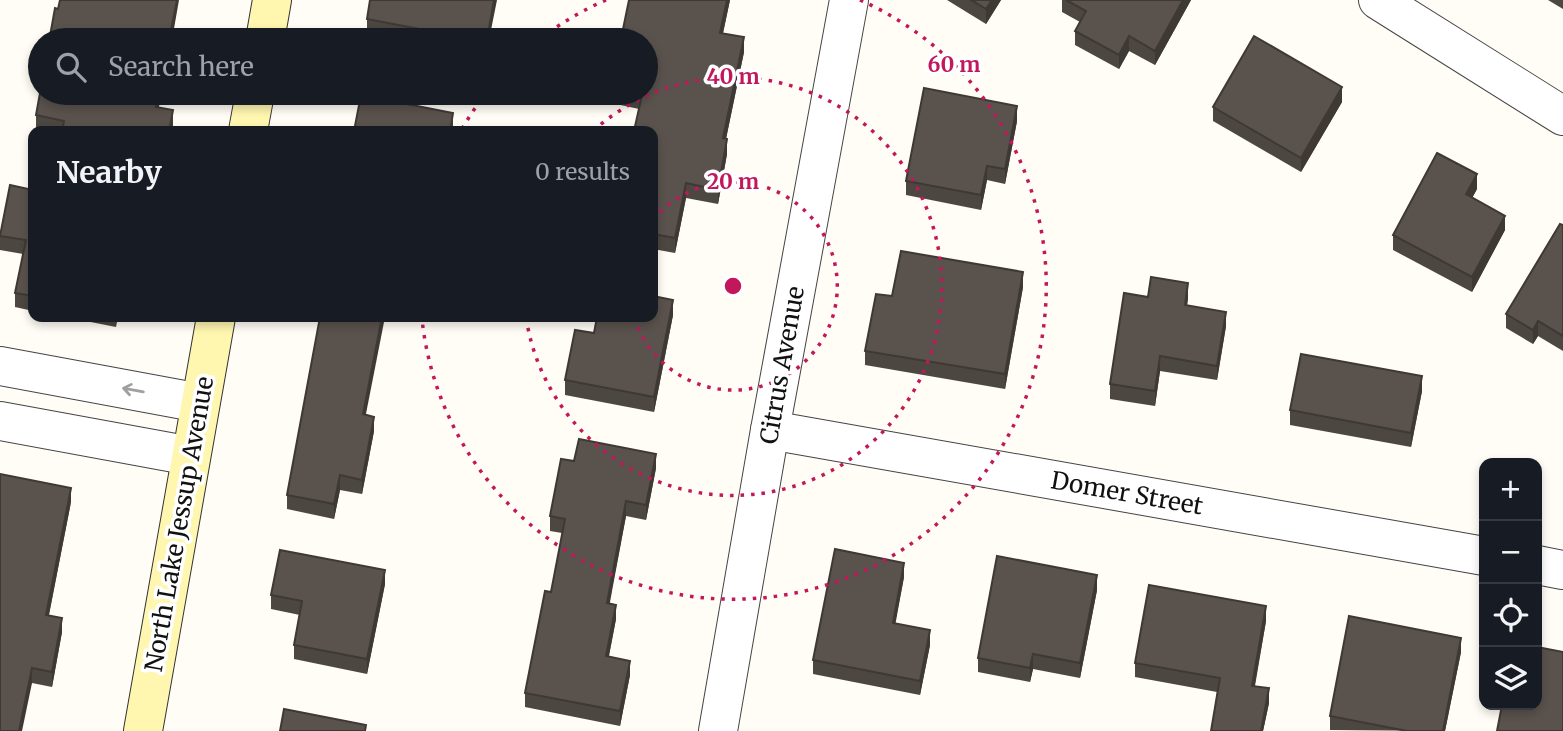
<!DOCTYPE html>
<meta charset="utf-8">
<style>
:root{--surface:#171b24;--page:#242831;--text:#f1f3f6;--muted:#9ea1a6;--line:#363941}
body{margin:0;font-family:Merriweather,serif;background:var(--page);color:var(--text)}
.controls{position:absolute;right:21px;bottom:21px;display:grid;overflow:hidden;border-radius:14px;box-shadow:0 4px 10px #0003}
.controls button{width:63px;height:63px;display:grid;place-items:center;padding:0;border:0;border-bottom:2px solid var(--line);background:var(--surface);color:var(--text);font:35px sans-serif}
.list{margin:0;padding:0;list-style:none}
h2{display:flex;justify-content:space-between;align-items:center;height:91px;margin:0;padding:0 28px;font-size:30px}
h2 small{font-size:23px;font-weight:400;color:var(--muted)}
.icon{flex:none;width:38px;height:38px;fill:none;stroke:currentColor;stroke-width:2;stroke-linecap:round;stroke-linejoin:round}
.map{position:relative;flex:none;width:1563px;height:731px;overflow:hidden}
.search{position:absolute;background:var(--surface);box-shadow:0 4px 10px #0003;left:28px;top:28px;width:630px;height:77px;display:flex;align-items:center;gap:18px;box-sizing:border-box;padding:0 24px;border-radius:38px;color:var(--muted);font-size:26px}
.panel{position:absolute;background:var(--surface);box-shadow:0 4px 10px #0003;left:28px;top:126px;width:630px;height:196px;border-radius:14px}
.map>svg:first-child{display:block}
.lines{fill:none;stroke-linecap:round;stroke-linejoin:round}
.street-casing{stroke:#444;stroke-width:40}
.secondary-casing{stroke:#333;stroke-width:40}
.street{stroke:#fff;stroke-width:38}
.secondary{stroke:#fff6b0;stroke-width:38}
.wall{fill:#4d4742}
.shaded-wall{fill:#3f3936}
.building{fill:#5a524d;stroke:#3f3936;stroke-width:2}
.oneway{stroke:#a0a0a0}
.ring{fill:none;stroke:#c2185b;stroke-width:3.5;stroke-dasharray:3.5 7}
.labels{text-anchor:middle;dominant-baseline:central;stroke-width:7;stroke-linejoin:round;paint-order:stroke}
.street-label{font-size:24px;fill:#111;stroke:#fff}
.centre{fill:#c2185b;stroke:#fff;stroke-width:3.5}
.ring-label{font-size:21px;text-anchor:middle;font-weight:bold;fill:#c2185b;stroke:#fff;stroke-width:7;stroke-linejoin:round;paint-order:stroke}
</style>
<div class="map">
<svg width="1563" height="731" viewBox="0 0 1563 731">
<rect width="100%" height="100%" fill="#fffdf5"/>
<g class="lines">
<!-- street casing -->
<g class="street-casing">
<g id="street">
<polyline points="1378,0 1563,116"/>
<polyline points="0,366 200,403"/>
<polyline points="0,421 191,456"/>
<polyline points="770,430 1484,556"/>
<polyline points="1537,565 1563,570"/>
<polyline points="718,731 770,430 849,0"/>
</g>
</g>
<!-- secondary casing -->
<g class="secondary-casing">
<g id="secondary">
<polyline points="265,40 272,0"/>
<polyline points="248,131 255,93"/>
<polyline points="143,731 216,317"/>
</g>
</g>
<!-- street -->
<use href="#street" class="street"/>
<!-- secondary -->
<use href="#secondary" class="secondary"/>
</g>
<!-- wall -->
<g class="wall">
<polygon points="629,0 730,0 723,33 744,52 726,139 727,154 718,204 686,198 675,253 653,249 653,131 639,109 579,96 579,93 646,93 621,39"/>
<polygon points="947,0 1001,0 986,24"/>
<polygon points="1062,0 1191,0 1155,65 1129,51 1119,69 1075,45 1075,31 1080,22 1062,12"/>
<polygon points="1548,0 1563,0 1563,9"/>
<polygon points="367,19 489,40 402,40 367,33"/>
<polygon points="40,93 161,93 159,107 173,125 172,131 43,131 36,130 36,115"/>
<polygon points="1342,102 1301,172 1213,121 1213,107"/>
<polygon points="1017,121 1005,184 987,180 981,210 906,195 906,181"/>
<polygon points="1477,189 1472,198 1505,230 1472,292 1393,250 1393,235"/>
<polygon points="33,190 33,311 15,307 15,293 23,254 0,250 0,236"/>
<polygon points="1563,225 1563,351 1538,336 1533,344 1506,328 1506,314"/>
<polygon points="1023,287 1005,389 865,365 865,351 892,296"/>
<polygon points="1148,297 1188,298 1187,306 1226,326 1217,380 1160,371 1155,406 1110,399 1110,384"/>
<polygon points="673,315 654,412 565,395 565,380 594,333"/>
<polygon points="65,317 118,317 116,327"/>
<polygon points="1422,391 1411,447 1290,425 1290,410"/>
<polygon points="366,415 374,431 362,494 340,490 334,519 287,509 287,495"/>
<polygon points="656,468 646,520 626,516 609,604 616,619 609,656 630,675 620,726 525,707 525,693 551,592 562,533 550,531 550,516"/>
<polygon points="71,502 49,615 62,632 52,687 32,683 0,731"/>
<polygon points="904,577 895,623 930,645 920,695 813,674 813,660"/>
<polygon points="385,584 367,674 294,659 294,645 300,615 271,609 271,595"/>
<polygon points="1097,590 1080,678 1033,669 1030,682 978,672 978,658"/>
<polygon points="1266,621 1255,686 1269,703 1263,731 1211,731 1217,692 1135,677 1135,663"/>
<polygon points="1461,652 1445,731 1330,730 1330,716"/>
</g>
<!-- shaded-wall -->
<g class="shaded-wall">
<polygon points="177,0 179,0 172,40 169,40"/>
<polygon points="494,0 497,0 489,40 487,40"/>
<polygon points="727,0 730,0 720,47 720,33"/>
<polygon points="992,0 1001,0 986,24 986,9"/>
<polygon points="1183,0 1191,0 1155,65 1155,51"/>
<polygon points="1129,36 1129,51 1119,69 1119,55"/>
<polygon points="744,37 744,52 723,153 723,138"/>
<polygon points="1342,87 1342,102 1301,172 1301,158"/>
<polygon points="159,93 161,93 156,121 156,107"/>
<polygon points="1017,106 1017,121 1005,184 1005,169"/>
<polygon points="173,110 173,125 172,131 169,131"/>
<polygon points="453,113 453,131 450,131"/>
<polygon points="727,139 727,154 718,204 718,190"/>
<polygon points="987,166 987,180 981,210 981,195"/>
<polygon points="1477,174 1477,189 1466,209 1466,194"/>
<polygon points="686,183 686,198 675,253 675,238"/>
<polygon points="1505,216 1505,230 1472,292 1472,277"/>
<polygon points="1023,272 1023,287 1005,389 1005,374"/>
<polygon points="1188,283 1188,298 1185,320 1185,305"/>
<polygon points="673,300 673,315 654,412 654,397"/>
<polygon points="1226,312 1226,326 1217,380 1217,366"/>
<polygon points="382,317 385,317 363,429 363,414"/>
<polygon points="1538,321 1538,336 1533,344 1533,330"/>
<polygon points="1160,356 1160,371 1155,406 1155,391"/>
<polygon points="1422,376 1422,391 1411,447 1411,433"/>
<polygon points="374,417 374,431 362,494 362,480"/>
<polygon points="656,454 656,468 646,520 646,505"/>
<polygon points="340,475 340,490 334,519 334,504"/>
<polygon points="71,488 71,502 46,629 46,615"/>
<polygon points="626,501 626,516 607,618 607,603"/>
<polygon points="904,563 904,577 893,637 893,623"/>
<polygon points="385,570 385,584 367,674 367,659"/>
<polygon points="1097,575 1097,590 1080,678 1080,663"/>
<polygon points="616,605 616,619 606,670 606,656"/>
<polygon points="1266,606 1266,621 1252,700 1252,686"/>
<polygon points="62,618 62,632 52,687 52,672"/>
<polygon points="930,630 930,645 920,695 920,681"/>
<polygon points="1461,638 1461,652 1445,731 1443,731"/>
<polygon points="1033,654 1033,669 1030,682 1030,668"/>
<polygon points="630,661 630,675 620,726 620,711"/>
<polygon points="32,668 32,683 22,731 19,731"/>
<polygon points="1269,688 1269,703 1263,731 1261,731"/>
</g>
<!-- building -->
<g class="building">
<polygon points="60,0 177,0 169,40 50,40 51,36 50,36 55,8 58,9"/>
<polygon points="370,0 494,0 487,40 477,40 367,19"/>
<polygon points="629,0 727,0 720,33 744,37 723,138 727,139 718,190 686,183 675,238 653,234 653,131 634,131 642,95 632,93 646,93 646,40 587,40 588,33 621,39"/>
<polygon points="971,0 992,0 986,9"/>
<polygon points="1066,0 1183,0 1155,51 1129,36 1119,55 1075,31 1086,11"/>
<polygon points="1254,36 1342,87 1301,158 1213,107"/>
<polygon points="924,88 1017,106 1005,169 987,166 981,195 906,181"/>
<polygon points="40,93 159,93 156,107 173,110 169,131 62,131 64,121 36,115"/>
<polygon points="361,95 453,113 450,131 354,131"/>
<polygon points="1437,153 1477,174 1466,194 1505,216 1472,277 1393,235"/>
<polygon points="10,185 33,190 33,296 15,293 26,240 0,236"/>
<polygon points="1560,224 1563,225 1563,336 1538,321 1533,330 1506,314"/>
<polygon points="901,251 1023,272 1005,374 865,351 876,294 892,296"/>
<polygon points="1151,277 1188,283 1185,305 1226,312 1217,366 1160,356 1155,391 1110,384 1124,293 1148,297"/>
<polygon points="653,296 673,300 654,397 565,380 575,330 594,333 597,317 653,317"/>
<polygon points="320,317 382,317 363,414 374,417 362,480 340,475 334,504 287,495"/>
<polygon points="1301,354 1422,376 1411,433 1290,410"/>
<polygon points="579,439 656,454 646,505 626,501 607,603 616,605 606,656 630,661 620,711 525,693 545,591 551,592 565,519 550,516 561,459 574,461"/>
<polygon points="0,474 71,488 46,615 62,618 52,672 32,668 19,731 0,731"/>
<polygon points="835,549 904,563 893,623 930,630 920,681 813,660"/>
<polygon points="280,550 385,570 367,659 294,645 302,601 271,595"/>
<polygon points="997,556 1097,575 1080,663 1033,654 1030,668 978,658"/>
<polygon points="1149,585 1266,606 1252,686 1269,688 1261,731 1211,731 1220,678 1135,663"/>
<polygon points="1349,616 1461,638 1443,731 1407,731 1330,716"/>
<polygon points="1537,647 1563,652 1563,731 1497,731 1502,705 1537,705"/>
<polygon points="284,709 366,725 365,731 280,731"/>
</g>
<!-- one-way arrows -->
<defs><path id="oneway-shaft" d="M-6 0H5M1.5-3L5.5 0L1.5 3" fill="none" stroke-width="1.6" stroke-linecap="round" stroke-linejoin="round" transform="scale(1.75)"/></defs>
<use class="oneway" href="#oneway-shaft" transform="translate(133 390) rotate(-170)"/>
<!-- distance rings -->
<g class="ring">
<path d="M653 220A104 104 0 1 1 634 317"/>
<path d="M593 131A209 209 0 1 1 526 317"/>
<path d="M462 129A313 313 0 0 1 486 93M540 39A313 313 0 0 1 606 0M860 0A313 313 0 1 1 422 319"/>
</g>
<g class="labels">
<!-- street labels -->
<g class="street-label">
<text transform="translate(782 365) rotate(-80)">Citrus Avenue</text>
<text transform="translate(1127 493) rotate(10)">Domer Street</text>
<text transform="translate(179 524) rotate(-80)">North Lake Jessup Avenue</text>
</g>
</g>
<circle cx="733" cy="286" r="10" class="centre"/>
<g class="ring-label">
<text x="954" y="72">60 m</text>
<text x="733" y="84">40 m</text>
<text x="733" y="189">20 m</text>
</g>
</svg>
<div class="controls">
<button>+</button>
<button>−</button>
<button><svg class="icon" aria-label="locate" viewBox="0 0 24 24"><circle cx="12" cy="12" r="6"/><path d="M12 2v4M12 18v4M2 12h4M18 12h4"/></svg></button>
<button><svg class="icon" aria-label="layers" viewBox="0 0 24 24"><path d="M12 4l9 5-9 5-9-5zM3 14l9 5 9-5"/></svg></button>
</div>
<div class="search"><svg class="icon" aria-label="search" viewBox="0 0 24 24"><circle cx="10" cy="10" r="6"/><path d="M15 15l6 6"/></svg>Search here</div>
<section class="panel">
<h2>Nearby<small>0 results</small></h2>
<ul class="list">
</ul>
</section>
</div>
